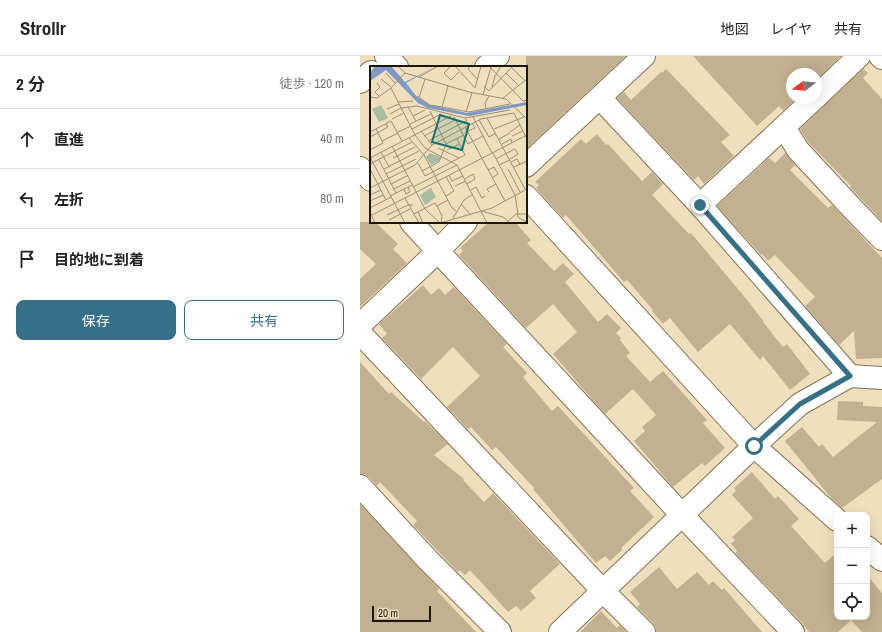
<!DOCTYPE html>
<html lang="ja">
<meta charset="utf-8">
<style>
:root{--surface:#fff;--page:#f6f6f6;--text:#222;--muted:#767676;--line:#e0e0e0;--accent:#356f88}
body{margin:0;font-family:"Archivo Narrow","Noto Sans JP",sans-serif;background:var(--page);color:var(--text)}
.controls{position:absolute;right:12px;bottom:12px;display:grid;overflow:hidden;border-radius:8px;box-shadow:0 4px 16px #0002}
.controls button{width:36px;height:36px;display:grid;place-items:center;padding:0;border:0;border-bottom:1px solid var(--line);background:var(--surface);color:var(--text);font:20px sans-serif}
.compass{position:absolute;left:426px;top:12px;width:36px;height:36px;border-radius:50%;background:var(--surface);box-shadow:0 4px 16px #0002;rotate:254deg}
.scale{position:absolute;left:12px;bottom:10px;width:59px;box-sizing:border-box;padding-left:4px;border:2px solid #1d170b;border-top:0;font-size:11px;line-height:14px;white-space:nowrap;color:#1d170b;-webkit-text-stroke:3px #f0dfbc;paint-order:stroke}
.stop{position:absolute;width:12px;height:12px;margin:-9px;border:3px solid #356f88;border-radius:50%;background:#fff}
.stop.end{background:#356f88;border-color:#fff;box-shadow:0 1px 4px #0008}
.list{margin:0;padding:0;list-style:none}
h2{display:flex;justify-content:space-between;align-items:center;height:52px;margin:0;padding:0 16px;font-size:17px}
h2 small{font-size:13px;font-weight:400;color:var(--muted)}
.list li{display:grid;grid-template-columns:26px 1fr auto;gap:12px;align-items:center;box-sizing:border-box;height:60px;padding:0 16px;border-top:1px solid var(--line)}
.list b{display:block;font-size:15px;white-space:nowrap}
.list em{font-size:13px;font-style:normal;color:var(--muted)}
.actions{display:flex;gap:8px;padding:12px 16px}
.actions a{flex:1;padding:9px 0;border:1px solid var(--accent);border-radius:8px;text-align:center;font-size:14px;color:var(--accent)}
.actions .main{background:var(--accent);color:#fff}
.icon{flex:none;width:22px;height:22px;fill:none;stroke:currentColor;stroke-width:2;stroke-linecap:round;stroke-linejoin:round}
.map{position:relative;flex:none;width:522px;height:576px;overflow:hidden}
header{display:flex;align-items:center;gap:24px;box-sizing:border-box;height:56px;padding:0 20px;background:var(--surface);border-bottom:1px solid var(--line)}
header strong{font-size:19px}
nav{display:flex;gap:22px;margin-inline-start:auto;font-size:14px}
main{display:flex}
aside{flex:1;background:var(--surface)}
.map>svg:first-child{display:block}
.building{fill:#c2b190}
.lines{fill:none;stroke-linecap:round;stroke-linejoin:round}
.minor-casing{stroke:#817252;stroke-width:24}
.minor{stroke:#fff;stroke-width:22}
.route{stroke:#356f88;stroke-width:5}
.inset-road{fill:none;stroke:#9c8f75;stroke-width:1}
.view{fill:#0f766e;fill-opacity:0.15;stroke:#0f766e;stroke-width:2}
.inset-edge{fill:none;stroke:#1d170b;stroke-width:2}
</style>
<header>
<strong>Strollr</strong>
<nav><a>地図</a><a>レイヤ</a><a>共有</a></nav>
</header>
<main>
<aside>
<h2>2 分<small>徒歩 · 120 m</small></h2>
<ul class="list">
<li><svg class="icon" aria-label="ahead" viewBox="0 0 24 24"><path d="M12 20V5M6 11l6-6 6 6"/></svg><div><b>直進</b></div><em>40 m</em></li>
<li><svg class="icon" aria-label="left" viewBox="0 0 24 24"><path d="M17 20v-9H6M10 6l-5 5 5 5"/></svg><div><b>左折</b></div><em>80 m</em></li>
<li><svg class="icon" aria-label="arrive" viewBox="0 0 24 24"><path d="M6 21V4h12l-3 4 3 4H6"/></svg><div><b>目的地に到着</b></div></li>
</ul>
<div class="actions"><a class="main">保存</a><a>共有</a></div>
</aside>
<div class="map">
<svg width="522" height="576" viewBox="0 0 522 576">
<rect width="100%" height="100%" fill="#f0dfbc"/>
<!-- building -->
<g class="building">
<polygon points="166,0 266,0 166,93"/>
<polygon points="333,0 481,0 456,24 456,18 432,18 432,42 437,42 423,55 419,50 397,70"/>
<polygon points="306,13 370,79 361,86 374,100 344,128 338,120 334,124 257,42 264,36 271,44 301,16 302,17"/>
<polygon points="503,13 508,17 503,22 522,43 522,165 490,131 491,130 448,86 440,73"/>
<polygon points="237,78 246,89 248,88 282,125 292,116 303,128 292,139 329,178 331,177 388,245 404,266 403,266 423,291 427,288 450,318 430,334 403,300 400,304 370,268 338,296 310,262 303,268 292,255 293,254 267,224 264,226 206,159 203,162 176,132 179,129 175,126 221,83 226,88"/>
<polygon points="425,97 435,109 430,114 468,152 472,149 522,202 522,302 496,303 494,275 479,289 445,250 455,241 415,199 408,205 402,198 401,199 357,150 409,102 415,107"/>
<polygon points="0,166 15,166 38,188 33,193 47,207 0,251 0,223 16,208 0,193"/>
<polygon points="129,166 155,166 171,184 167,187 194,215 203,207 214,218 205,226 238,266 247,258 261,272 256,277 261,282 260,284 270,297 266,300 290,326 303,315 347,364 343,367 365,392 345,410 342,407 313,431 274,385 285,375 282,371 296,359 273,333 245,358 193,298 217,276 193,248 166,272 99,199 103,195 100,192"/>
<polygon points="63,229 71,239 79,232 85,239 94,231 147,288 143,291 167,317 163,321 192,355 198,350 274,432 270,435 294,461 261,492 262,494 250,505 245,500 236,507 173,433 174,432 136,391 132,394 111,371 108,373 87,351 120,320 93,291 61,323 22,282 27,278 19,268"/>
<polygon points="0,306 29,338 31,336 64,366 65,365 88,388 74,399 104,423 103,424 124,446 133,437 200,508 170,535 176,542 161,555 156,550 148,556 110,514 105,519 100,514 98,516 53,469 57,465 20,426 17,430 9,421 4,418 0,418"/>
<polygon points="478,345 503,346 503,350 522,351 522,423 482,452 472,443 425,385 442,371 459,391 462,388 473,401 517,366 477,364"/>
<polygon points="392,416 415,443 418,440 439,463 431,470 465,507 477,496 477,561 507,561 507,519 522,537 522,576 502,576 491,564 478,576 449,576 442,567 375,497 377,495 371,488 375,484 372,481 393,462 372,439 376,435 374,432"/>
<polygon points="0,448 79,533 77,535 116,576 0,576"/>
<polygon points="299,511 317,533 337,516 349,529 353,525 362,534 364,532 402,576 296,576 296,572 293,567 277,551 280,548 270,536"/>
<polygon points="241,555 257,572 260,569 266,576 220,576"/>
</g>
<g class="lines">
<!-- minor casing -->
<g class="minor-casing">
<g id="minor">
<polyline points="26,0 37,11"/>
<polyline points="520,0 522,2"/>
<polyline points="126,11 138,0"/>
<polyline points="0,26 11,16"/>
<polyline points="456,41 499,0"/>
<polyline points="240,42 340,149 490,320"/>
<polyline points="424,71 438,94 491,151 522,183"/>
<polyline points="166,110 284,0"/>
<polyline points="0,112 11,124"/>
<polyline points="166,140 394,390 477,464"/>
<polyline points="340,149 455,42"/>
<polyline points="51,166 322,459 433,576"/>
<polyline points="0,269 78,195 106,166"/>
<polyline points="0,277 243,535 284,576"/>
<polyline points="0,430 68,504 140,576"/>
<polyline points="507,491 522,504"/>
<polyline points="200,576 394,390 440,348 490,320 522,322"/>
</g>
</g>
<!-- minor -->
<use href="#minor" class="minor"/>
</g>
<g class="lines">
<!-- route -->
<polyline class="route" points="340,149 490,320 440,348 394,390"/>
</g>
<!-- overview -->
<g transform="translate(10 10)">
<rect width="157" height="157" fill="#f0dfbc"/>
<path d="M11,39L18,52L9,56L2,43ZM60,87L71,91L69,95L61,99L56,91ZM61,122L66,131L55,139L50,129Z" fill="#a5bda0"/>
<path d="M5,0H21L35,16L66,0L36,17L47,31L60,39L97,47L157,36V39L99,50L58,42L48,37L16,4L0,15V7Z" fill="#7c9ac5"/>
<path class="inset-road" d="M28,0L35,7L99,26L136,33L157,53M81,0L74,7L81,14L89,6M85,0L105,22L111,0M100,0L98,3L107,13M119,0L153,35L157,34M141,1L155,15M16,7L25,17M35,7L21,22L45,69L55,82L87,99L117,157M136,7L149,20M49,11L68,0M11,13L21,21M7,17L10,21L5,26L9,30M78,20L72,41L99,46L140,38M114,20L119,25L143,0M122,21L125,10L131,0M113,29L121,1M47,30L60,39L72,41M0,31L7,32L21,22M49,32L55,13M133,32L157,13M28,36L43,35M38,41L46,55M31,42L47,40L95,52L99,59M17,43L29,38M116,43L115,37L119,30M96,46L102,27M20,48L31,42M43,50L55,44M84,51L98,78L113,70M103,51L122,87M95,52L140,44M117,52L155,123M22,53L34,47M109,54L119,71L126,67M40,58L61,48M95,61L135,135M42,63L71,48M124,63L154,51M51,65L62,79M98,65L105,62L102,57M0,66L21,55L32,75M28,66L41,60M140,66L150,59M54,70L85,54M142,70L153,65M0,71L18,61L16,58M39,72L54,89L82,142L86,145M129,73L140,67M12,75L28,67M58,75L96,55M76,78L94,69M132,78L141,73L142,77M22,80L55,143L70,157M68,82L89,92M0,84L13,77L6,63M77,84L90,78M11,86L19,101M123,87L145,129M137,87L145,83L148,88L140,93M0,91L35,157M0,92L81,50M23,92L45,81M126,93L137,87M9,94L26,127M141,96L147,93L150,98M48,97L55,110L95,89L87,73M0,98L42,76M129,99L140,94M144,101L157,95M0,103L16,134M14,103L49,85M138,103L150,126M118,104L124,101L128,108L122,112M52,105L69,96L76,78L60,45M16,108L46,93M79,109L82,115L93,110M95,113L103,108L105,113L97,118M21,118L37,110M85,120L96,115M43,121L87,99M0,122L45,99L62,79L111,53L144,47L157,73M24,123L40,115M34,123L36,128L40,126L38,121M101,124L106,121L112,132L115,130M119,126L117,123L126,118M0,129L11,124M145,129L148,148M20,130L42,119M76,130L84,125L76,111M35,132L49,157M0,135L13,129M91,138L100,148M67,140L72,150L71,157M0,142L21,131M111,145L133,151L138,155M0,146L5,157M48,146L53,157M44,148L65,137L67,140L78,134M147,148L149,152L157,156M2,149L157,69M17,149L38,139H43M83,152L94,134L103,128M19,154L40,143M70,157L122,142L157,123M136,157L146,148H157"/>
<path class="view" d="M70,49L99,58L92,84L62,76Z"/>
<rect width="157" height="157" class="inset-edge"/>
</g>
</svg>
<div class="controls">
<button>+</button>
<button>−</button>
<button><svg class="icon" aria-label="locate" viewBox="0 0 24 24"><circle cx="12" cy="12" r="6"/><path d="M12 2v4M12 18v4M2 12h4M18 12h4"/></svg></button>
</div>
<svg class="compass" viewBox="-18 -18 36 36"><path d="M0-13l5 13h-10z" fill="#e53935"/><path d="M0 13l5-13h-10z" fill="#767676"/></svg>
<div class="scale">20 m</div>
<div class="stop" style="left:394px;top:390px"></div>
<div class="stop end" style="left:340px;top:149px"></div>
</div>
</main>
